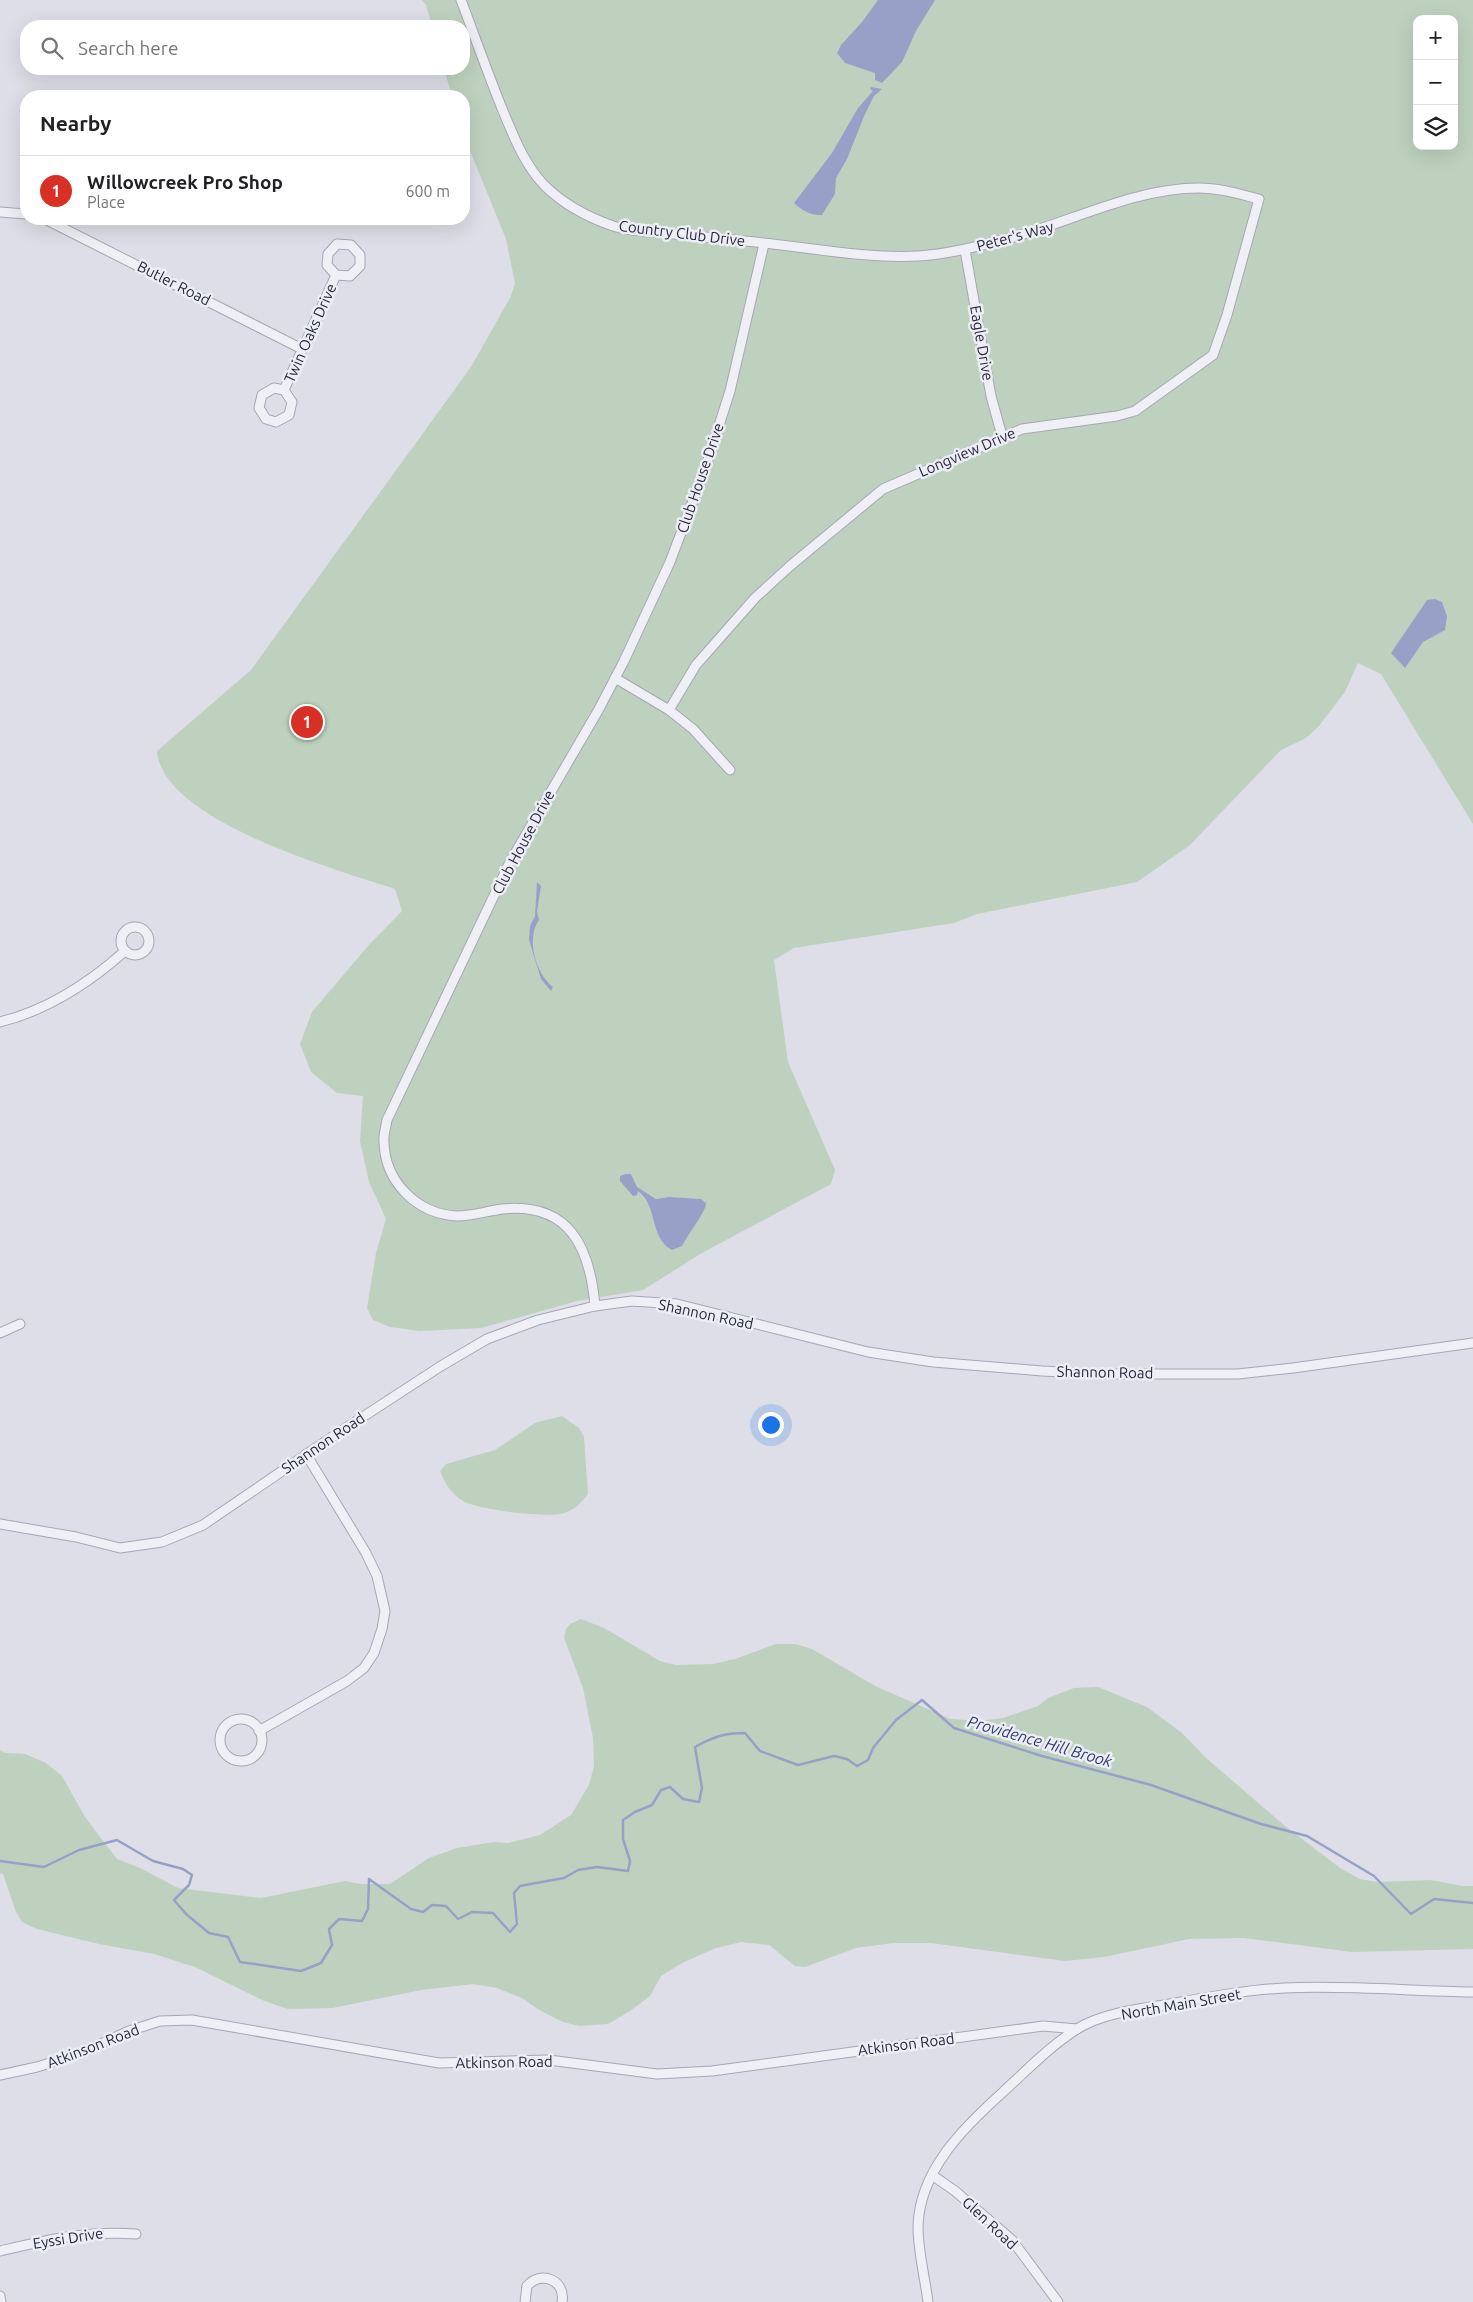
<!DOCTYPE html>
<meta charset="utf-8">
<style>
:root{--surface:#fff;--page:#f2f2f2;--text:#202124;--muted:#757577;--line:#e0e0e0;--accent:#d93025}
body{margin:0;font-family:Ubuntu,sans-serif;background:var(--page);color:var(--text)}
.controls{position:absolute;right:15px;top:15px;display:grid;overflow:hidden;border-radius:10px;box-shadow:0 5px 20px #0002}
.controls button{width:45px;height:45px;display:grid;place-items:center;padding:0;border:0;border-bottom:1px solid var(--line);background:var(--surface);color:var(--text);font:25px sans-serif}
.you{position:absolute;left:770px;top:1424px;width:18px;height:18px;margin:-12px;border:4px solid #fff;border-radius:50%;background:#1a73e8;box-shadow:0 0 0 8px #1a73e833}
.badge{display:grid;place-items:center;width:32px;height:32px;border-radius:50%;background:var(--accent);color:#fff;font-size:16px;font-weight:700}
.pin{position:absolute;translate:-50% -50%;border:2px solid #fff;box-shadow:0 1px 5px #0006}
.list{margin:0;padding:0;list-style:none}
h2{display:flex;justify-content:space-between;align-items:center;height:65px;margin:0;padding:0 20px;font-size:21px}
h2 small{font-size:16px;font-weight:400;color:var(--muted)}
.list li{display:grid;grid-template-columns:32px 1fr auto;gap:15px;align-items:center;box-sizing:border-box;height:70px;padding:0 20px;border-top:1px solid var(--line)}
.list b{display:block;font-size:19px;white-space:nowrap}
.list p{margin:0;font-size:16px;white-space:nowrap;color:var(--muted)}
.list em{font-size:16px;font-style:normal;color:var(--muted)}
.icon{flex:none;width:28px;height:28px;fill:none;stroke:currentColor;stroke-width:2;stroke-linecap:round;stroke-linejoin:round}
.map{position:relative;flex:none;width:1473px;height:2302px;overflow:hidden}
.search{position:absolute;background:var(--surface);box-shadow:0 5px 20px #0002;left:20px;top:20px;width:450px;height:55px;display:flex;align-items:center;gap:12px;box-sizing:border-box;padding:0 18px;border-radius:20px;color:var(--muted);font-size:19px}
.panel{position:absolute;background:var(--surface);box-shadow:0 5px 20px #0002;left:20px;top:90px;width:450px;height:135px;border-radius:20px}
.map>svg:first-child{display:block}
.green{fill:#bed1be;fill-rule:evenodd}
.water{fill:#97a1c8}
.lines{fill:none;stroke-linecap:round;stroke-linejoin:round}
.stream{stroke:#97a1c8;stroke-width:2.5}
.minor-casing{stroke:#a6a7b4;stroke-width:11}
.minor{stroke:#eff0f5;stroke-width:9}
.labels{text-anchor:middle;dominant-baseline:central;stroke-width:5;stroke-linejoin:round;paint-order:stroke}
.street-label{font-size:15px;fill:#26283d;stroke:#ecedf5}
.water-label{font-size:16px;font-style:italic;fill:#303c71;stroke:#ecedf5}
</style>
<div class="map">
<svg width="1473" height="2302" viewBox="0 0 1473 2302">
<rect width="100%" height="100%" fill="#dddee7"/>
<!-- green -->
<g class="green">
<path d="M422,0H1473V824L1381,674L1358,663L1345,692L1318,727L1306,738L1281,750L1190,845L1137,882L977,914L954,923L794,948L774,960L788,1062L835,1170L831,1184L702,1253L643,1290L577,1301L481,1328L420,1331L390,1327L373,1320L367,1308L376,1253L386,1219L369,1182L360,1141L363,1096L337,1093L311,1072L300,1044L312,1012L368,946L402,911L395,889C338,870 162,821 157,751L251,670L471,367L511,296L515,283L506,239L464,136V96H452L444,69H464V26H432L426,5ZM1417,19H1454V146H1417Z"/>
<path d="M562,1416L579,1428L584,1437L588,1494C580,1504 574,1511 561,1514C542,1517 479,1510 463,1501C451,1494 445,1483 440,1471L446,1464L495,1450L535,1423Z"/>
<polygon points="581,1619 604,1628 660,1661 676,1665 713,1664 735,1659 776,1644 795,1644 812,1649 877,1687 951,1719 979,1721 1003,1718 1038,1706 1048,1698 1074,1688 1098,1687 1147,1707 1182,1733 1206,1758 1285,1826 1340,1868 1360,1879 1377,1882 1430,1880 1463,1886 1473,1886 1473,1949 1352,1952 1244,1938 1189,1939 1104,1957 1065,1961 931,1943 893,1943 856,1948 805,1967 795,1966 769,1945 741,1942 716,1948 682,1963 661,1976 650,1996 630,2011 608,2024 580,2026 563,2022 541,2011 522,1998 497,1988 473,1984 421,1990 333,2008 288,2009 262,2000 195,1967 154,1954 99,1944 37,1929 22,1922 16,1912 3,1874 0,1874 0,1750 5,1753 25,1754 46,1763 62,1776 85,1817 117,1859 140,1868 178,1888 261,1898 345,1881 360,1884 390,1884 429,1858 457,1848 494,1842 508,1843 540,1835 571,1815 589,1785 594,1766 593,1738 583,1688 564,1638 566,1629 570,1624"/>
</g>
<!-- water -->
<g class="water">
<polygon points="878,0 935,0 916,31 902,62 882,83 875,80 875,73 845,63 837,53 841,45 862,22"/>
<path d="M871,87L882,89L874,96L865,114L847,159L836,178L835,194L822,215C811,216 802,210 794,203L832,153L858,108L873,91L870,89Z"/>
<polygon points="1435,599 1442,602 1447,616 1445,630 1423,642 1405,668 1391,653 1427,600"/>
<path d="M537,882L541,886L537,912L539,920C526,938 535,973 553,987L551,991L541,979L529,940L530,926L535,916Z"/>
<path d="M626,1174H631L637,1187L656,1199L669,1197L701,1199L706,1203C707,1210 687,1236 682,1246L672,1250C649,1238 658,1205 638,1191L637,1195L633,1196L620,1181V1176Z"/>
</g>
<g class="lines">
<!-- stream -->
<path class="stream" d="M0,1861L44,1867L79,1850L117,1840L153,1861L183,1869L192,1875L189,1885L174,1900L186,1914L209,1933L228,1937L240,1962L301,1971L321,1963L332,1945L329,1929L339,1919L362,1921L368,1909L369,1879L411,1909L423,1912L432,1905L446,1906L458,1919L472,1912L493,1913L510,1932L517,1924L514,1893L520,1886L564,1878L578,1870L597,1867L628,1871L630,1861L623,1839V1820L635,1812L652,1805L661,1790L670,1787L683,1799L699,1802L702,1788L695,1747C713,1737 724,1733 745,1733L760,1751L798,1765L834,1756L847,1759L857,1766L868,1760L873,1748L896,1720L922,1700L954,1728L1042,1756L1151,1785L1261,1824L1307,1836L1374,1876L1411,1914L1434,1899L1473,1903"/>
<!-- minor casing -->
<g class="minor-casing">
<g id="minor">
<path d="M461,0C475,37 488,74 503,111C514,137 524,164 544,185C563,204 587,217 613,226C629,231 647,232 664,233C691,236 718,238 745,241C803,246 861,259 919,256C948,254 975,247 1003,240C1067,224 1133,188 1199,188C1220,188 1239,194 1259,199L1227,315L1213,355L1135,411L1117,416L1022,429L883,489L790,566L755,598L696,665L669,710"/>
<polyline points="0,212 26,214"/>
<polyline points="45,219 302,349"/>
<polyline points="965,250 991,396 1002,436"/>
<polyline points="284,390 292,402 289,415 276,422 266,419 259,408 262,395 274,388 284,390 336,275 350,276 360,266 360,255 351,245 337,244 328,254 327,265 336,275"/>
<polyline points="615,678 669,710 693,729 730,770"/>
<circle cx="135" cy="941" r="14"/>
<path d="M0,1022C48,1010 88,984 125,951"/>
<path d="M595,1306C590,1248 570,1202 502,1209C487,1211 472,1216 457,1216C417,1214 385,1182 384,1142C383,1135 386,1127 387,1120L510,862L599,709L624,661L670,562L704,472L730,391L764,244"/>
<polyline points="0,1333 20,1324"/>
<polyline points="0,1524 76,1537 120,1548 162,1542 203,1525 332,1437 441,1366 487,1339 538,1320 595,1306 632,1301 677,1304 868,1352 933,1362 1042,1371 1101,1374 1238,1374 1293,1368 1473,1343"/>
<circle cx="241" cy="1740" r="21"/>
<polyline points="259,1731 347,1681 364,1668 374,1653 382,1629 385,1611 377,1576 366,1553 306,1454"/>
<polyline points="0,2075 37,2067 79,2054 129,2031 160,2021 192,2020 439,2063 549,2060 657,2074 712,2071 1043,2026 1077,2029"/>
<polyline points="932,2175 955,2191 1012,2240 1058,2302"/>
<path d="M0,2251C47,2240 87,2230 136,2234"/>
<polyline points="0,2296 1,2302"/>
<path d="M525,2302L527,2286C541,2270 566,2280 562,2302"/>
<path d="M928,2302C925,2278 918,2251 918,2227C919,2171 964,2127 1002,2093C1026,2071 1050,2046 1077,2029C1100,2014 1137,2009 1164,2005C1204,1998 1244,1990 1284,1988C1347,1985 1410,1991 1473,1992"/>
</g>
</g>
<!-- minor -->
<use href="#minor" class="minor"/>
</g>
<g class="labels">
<!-- street labels -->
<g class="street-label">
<text transform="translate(682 233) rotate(7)">Country Club Drive</text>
<text transform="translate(1015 236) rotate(-15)">Peter's Way</text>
<text transform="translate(174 283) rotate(27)">Butler Road</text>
<text transform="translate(310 333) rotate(-66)">Twin Oaks Drive</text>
<text transform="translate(982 343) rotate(80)">Eagle Drive</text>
<text transform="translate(967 452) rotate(-23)">Longview Drive</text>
<text transform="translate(700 478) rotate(-71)">Club House Drive</text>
<text transform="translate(523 842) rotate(-62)">Club House Drive</text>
<text transform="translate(706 1314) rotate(12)">Shannon Road</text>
<text transform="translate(1105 1372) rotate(1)">Shannon Road</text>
<text transform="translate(323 1443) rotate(-34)">Shannon Road</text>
<text transform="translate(1181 2004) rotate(-10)">North Main Street</text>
<text transform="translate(906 2044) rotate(-7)">Atkinson Road</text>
<text transform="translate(93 2046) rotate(-21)">Atkinson Road</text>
<text transform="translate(504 2062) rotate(-1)">Atkinson Road</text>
<text transform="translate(990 2223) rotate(43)">Glen Road</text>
<text transform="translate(68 2238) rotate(-9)">Eyssi Drive</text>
</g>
<!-- water labels -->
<g class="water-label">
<text transform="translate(1040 1741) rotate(16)">Providence Hill Brook</text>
</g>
</g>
</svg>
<div class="controls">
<button>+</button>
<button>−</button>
<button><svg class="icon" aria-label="layers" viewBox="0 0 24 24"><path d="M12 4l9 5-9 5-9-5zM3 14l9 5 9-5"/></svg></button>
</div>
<div class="you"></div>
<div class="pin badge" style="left:307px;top:722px">1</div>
<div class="search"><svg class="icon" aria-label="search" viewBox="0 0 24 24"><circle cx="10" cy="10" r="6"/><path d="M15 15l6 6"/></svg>Search here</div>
<section class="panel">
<h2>Nearby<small></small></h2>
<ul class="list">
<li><span class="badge">1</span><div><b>Willowcreek Pro Shop</b><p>Place</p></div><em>600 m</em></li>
</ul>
</section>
</div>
